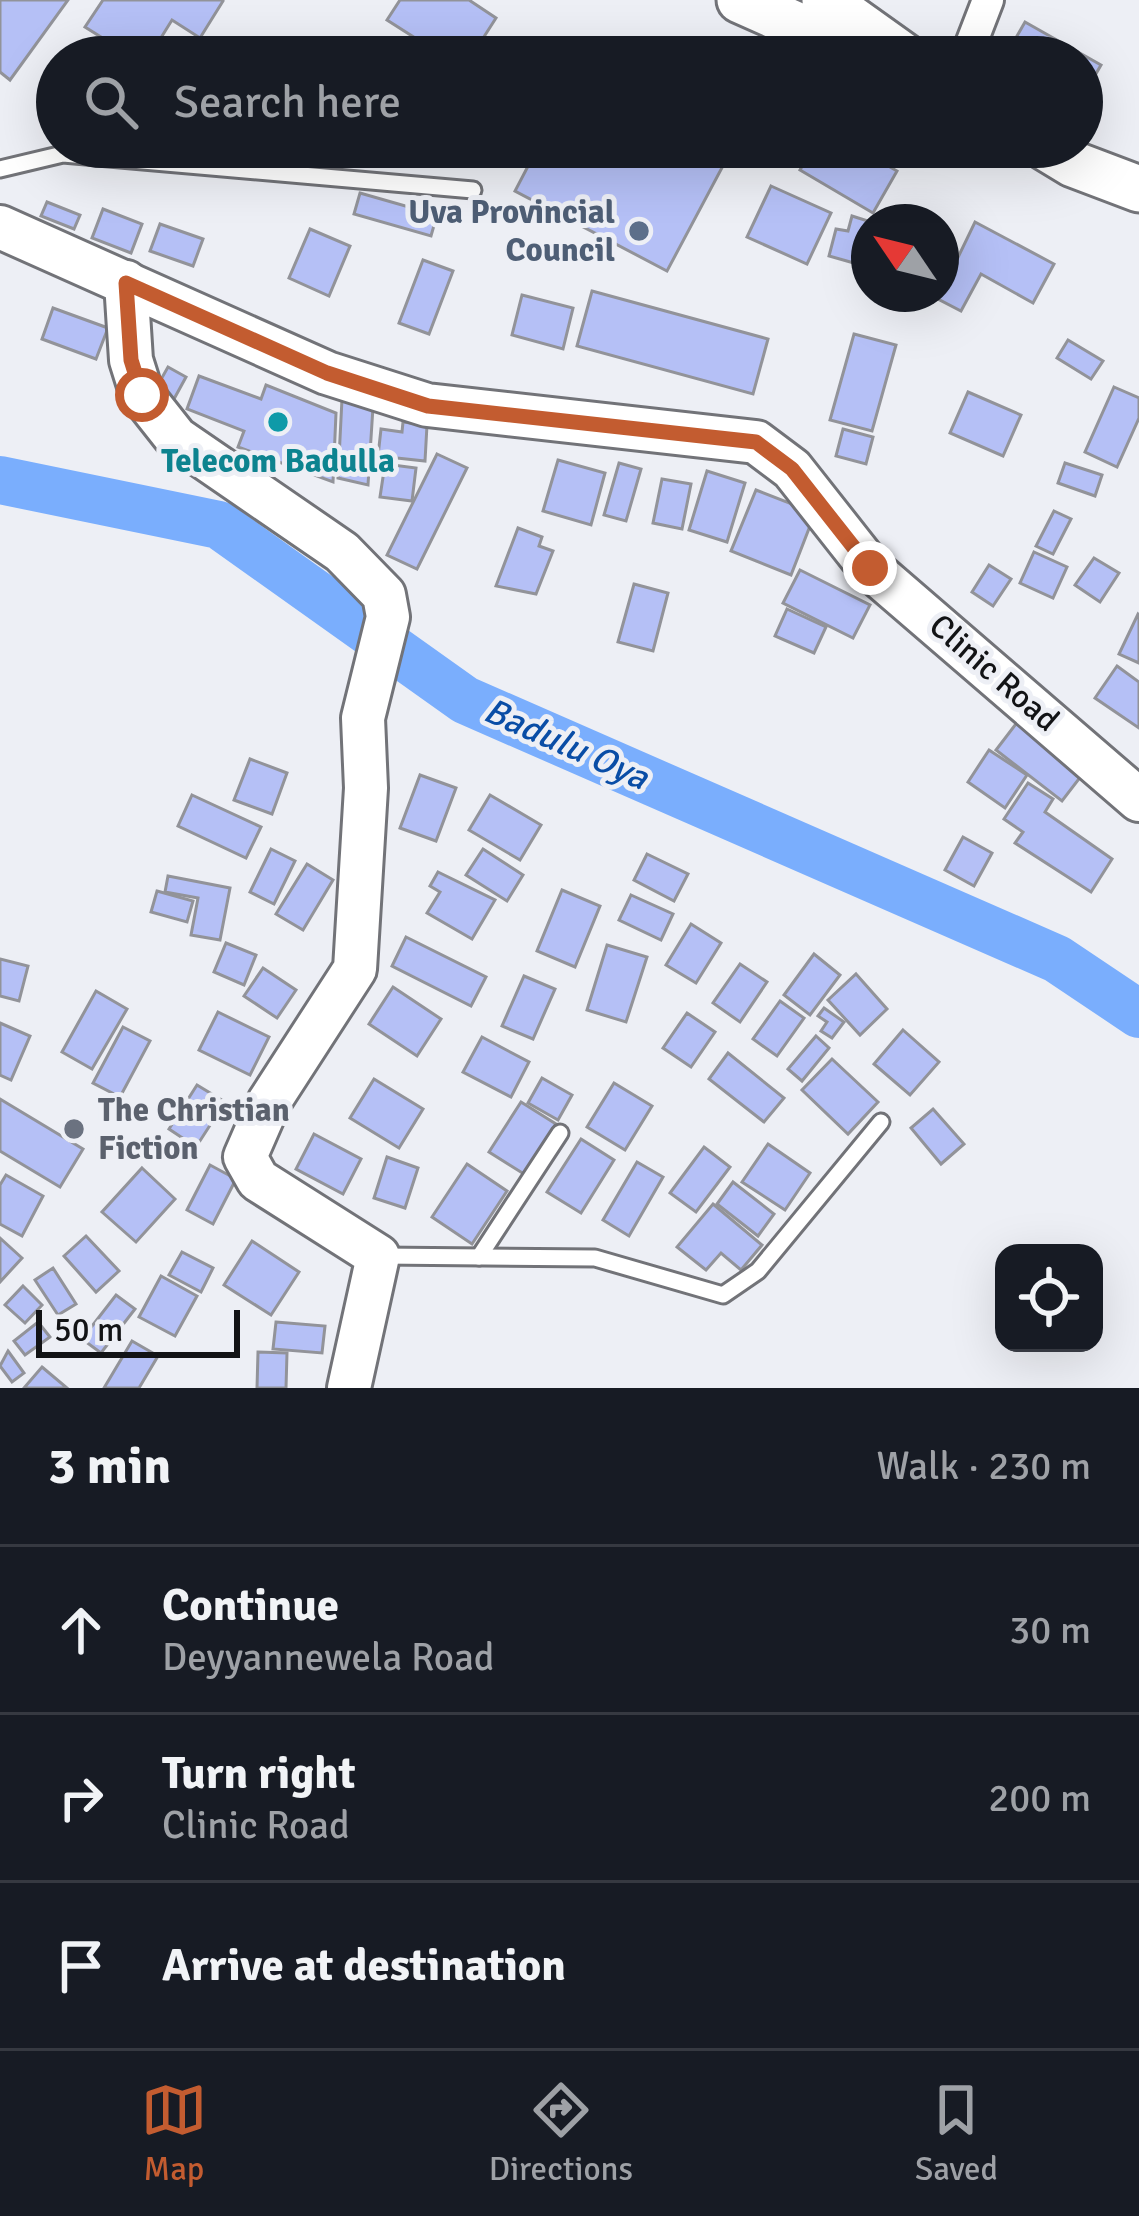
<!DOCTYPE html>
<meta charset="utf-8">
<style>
:root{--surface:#171b24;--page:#242831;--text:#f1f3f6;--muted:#9ea1a6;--line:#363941;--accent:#c35c30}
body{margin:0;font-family:Signika,sans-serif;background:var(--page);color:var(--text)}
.controls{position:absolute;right:36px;bottom:36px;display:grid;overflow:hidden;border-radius:24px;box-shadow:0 12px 48px #0002}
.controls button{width:108px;height:108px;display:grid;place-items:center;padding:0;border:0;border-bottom:3px solid var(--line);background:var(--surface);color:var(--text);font:60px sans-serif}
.compass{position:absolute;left:851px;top:204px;width:108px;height:108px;border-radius:50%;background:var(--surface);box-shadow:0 12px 48px #0002;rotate:305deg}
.scale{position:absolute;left:36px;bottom:30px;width:204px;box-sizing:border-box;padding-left:12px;border:6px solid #121315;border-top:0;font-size:33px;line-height:42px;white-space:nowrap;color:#121315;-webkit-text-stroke:9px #edeff5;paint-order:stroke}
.stop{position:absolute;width:36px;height:36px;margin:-27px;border:9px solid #c35c30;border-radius:50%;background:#fff}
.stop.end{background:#c35c30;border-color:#fff;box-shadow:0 3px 12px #0008}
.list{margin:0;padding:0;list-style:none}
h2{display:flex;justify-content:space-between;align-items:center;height:156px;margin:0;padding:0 48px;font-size:51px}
h2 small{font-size:39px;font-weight:400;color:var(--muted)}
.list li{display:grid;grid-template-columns:78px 1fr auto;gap:36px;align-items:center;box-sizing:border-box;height:168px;padding:0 48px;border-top:3px solid var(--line)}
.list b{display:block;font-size:45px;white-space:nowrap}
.list p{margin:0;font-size:39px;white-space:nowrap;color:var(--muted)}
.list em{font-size:39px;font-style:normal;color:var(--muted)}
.icon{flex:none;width:66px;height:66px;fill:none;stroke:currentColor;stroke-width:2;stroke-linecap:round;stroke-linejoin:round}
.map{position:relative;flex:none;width:1139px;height:1388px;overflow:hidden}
.search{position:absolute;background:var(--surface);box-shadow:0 12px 48px #0002;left:36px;right:36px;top:36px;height:132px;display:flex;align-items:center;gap:30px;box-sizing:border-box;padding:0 42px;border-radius:66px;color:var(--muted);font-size:45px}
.sheet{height:660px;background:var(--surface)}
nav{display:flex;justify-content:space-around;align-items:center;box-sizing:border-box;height:168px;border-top:3px solid var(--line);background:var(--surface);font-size:33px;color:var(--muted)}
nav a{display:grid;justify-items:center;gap:6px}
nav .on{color:var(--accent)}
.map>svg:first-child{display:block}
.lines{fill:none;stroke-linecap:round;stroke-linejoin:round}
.river{stroke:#7aaefd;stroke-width:48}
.building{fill:#b5c0f6;stroke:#929399;stroke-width:3}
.lane-casing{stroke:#727378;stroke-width:21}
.street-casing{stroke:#727378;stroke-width:36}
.secondary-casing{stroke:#727378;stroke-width:48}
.primary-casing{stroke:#727378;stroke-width:51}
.lane{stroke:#fff;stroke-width:15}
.street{stroke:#fff;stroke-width:30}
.secondary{stroke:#fff;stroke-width:42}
.primary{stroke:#fff;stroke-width:45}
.route{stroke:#c35c30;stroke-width:15}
.service-dot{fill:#5c6f8a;stroke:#edeff5;stroke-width:4.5}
.culture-dot{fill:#0f9aa8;stroke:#edeff5;stroke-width:4.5}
.worship-dot{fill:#6b7280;stroke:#edeff5;stroke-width:4.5}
.labels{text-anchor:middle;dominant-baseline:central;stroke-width:10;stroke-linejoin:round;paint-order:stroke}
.service-label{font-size:33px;font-weight:bold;fill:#4e5e75;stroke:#edeff5;text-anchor:end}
.culture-label{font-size:33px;font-weight:bold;fill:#0d838f;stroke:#edeff5}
.street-label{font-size:33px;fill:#121315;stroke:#edeff5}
.worship-label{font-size:33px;font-weight:bold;fill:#5b616d;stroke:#edeff5;text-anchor:start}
.water-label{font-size:36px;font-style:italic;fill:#094da6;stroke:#edeff5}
</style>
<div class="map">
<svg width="1139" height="1388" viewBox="0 0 1139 1388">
<rect width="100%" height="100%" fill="#edeff5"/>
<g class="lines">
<!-- river -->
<polyline class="river" points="0,480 219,525 465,700 1057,959 1139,1014"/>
</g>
<!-- building -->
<g class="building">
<polygon points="0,0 68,0 10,80 0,72"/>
<polygon points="103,0 222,0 223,1 200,38 172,20 149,57 133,57 85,27"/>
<polygon points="400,0 469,0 496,18 471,57 445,57 387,20"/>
<polygon points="1025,22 1101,65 1082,98 1082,57 1005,57"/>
<polygon points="675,41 681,57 631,57"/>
<polygon points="538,147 733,147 667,271 515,191"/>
<polygon points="813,147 855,147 897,171 873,213 800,170"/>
<polygon points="771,186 831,213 807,264 747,237"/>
<polygon points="360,193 437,215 431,236 354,214"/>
<polygon points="47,202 80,215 74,229 41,216"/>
<polygon points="103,209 142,224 131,253 92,238"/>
<polygon points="852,216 868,221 861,265 829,256 836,229 848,231"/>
<polygon points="975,222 1054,264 1033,303 981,274 961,311 938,299"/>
<polygon points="160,224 203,239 193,266 150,251"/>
<polygon points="310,229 350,246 329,296 289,278"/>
<polygon points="423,260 453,271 429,334 399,323"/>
<polygon points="592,291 768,339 753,394 577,346"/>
<polygon points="522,295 573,308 563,349 512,335"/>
<polygon points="53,308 108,328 96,359 42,339"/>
<polygon points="854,334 896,345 872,431 830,420"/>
<polygon points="1068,340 1103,361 1091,379 1057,358"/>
<polygon points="168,367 186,377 174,399 155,390"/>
<polygon points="199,376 261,399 266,385 336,413 333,482 238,447 244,431 187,409"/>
<polygon points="1114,387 1139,398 1139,418 1117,467 1085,452"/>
<polygon points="968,392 1021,415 1003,456 950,433"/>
<polygon points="342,399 373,407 368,485 338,478"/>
<polygon points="403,422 427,425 425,461 378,456 381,429 402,432"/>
<polygon points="843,429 873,437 866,464 836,456"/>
<polygon points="437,454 467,468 417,569 387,555"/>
<polygon points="558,460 605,473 591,525 543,511"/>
<polygon points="619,463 641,469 626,521 604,515"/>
<polygon points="1065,463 1102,475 1095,496 1058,483"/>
<polygon points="385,464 416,468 412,501 380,497"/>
<polygon points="707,471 745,483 727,542 689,530"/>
<polygon points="662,479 691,484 682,529 653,523"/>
<polygon points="756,490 815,513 791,575 731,551"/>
<polygon points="1054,511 1071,519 1053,554 1036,546"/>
<polygon points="518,528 542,537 539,546 553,551 536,594 496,586"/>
<polygon points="1034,552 1067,567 1053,598 1020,583"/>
<polygon points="1094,558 1119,573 1100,602 1075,585"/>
<polygon points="989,565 1011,579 993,606 972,592"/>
<polygon points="800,570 870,605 853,638 783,603"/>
<polygon points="634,584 668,593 653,651 618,642"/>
<polygon points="787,609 826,627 814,653 775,636"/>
<polygon points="1138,614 1139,615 1139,663 1119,654"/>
<polygon points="1117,666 1139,682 1139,728 1095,698"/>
<polygon points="1019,720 1085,771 1062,801 996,750"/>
<polygon points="989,750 1027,775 1005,808 968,782"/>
<polygon points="250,759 287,773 272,814 234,800"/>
<polygon points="420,775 456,788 436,841 400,828"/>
<polygon points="1028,783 1053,799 1045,812 1112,859 1091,892 1015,843 1023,832 1004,819"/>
<polygon points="192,795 261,827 246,858 178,826"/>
<polygon points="490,795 541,825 520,860 469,830"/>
<polygon points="963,837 992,853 974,886 945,870"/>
<polygon points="271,849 295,861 274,904 250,892"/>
<polygon points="483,849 523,875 507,901 466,875"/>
<polygon points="647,854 688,874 674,901 634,880"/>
<polygon points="307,864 333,880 303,930 276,914"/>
<polygon points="438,872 495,900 472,939 427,913 440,892 430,886"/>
<polygon points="168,876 230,888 220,940 191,935 198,898 165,892"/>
<polygon points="562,890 600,906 575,967 537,951"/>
<polygon points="157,891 193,901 187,922 151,912"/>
<polygon points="631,895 673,914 661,940 619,920"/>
<polygon points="691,924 721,943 696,983 666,965"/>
<polygon points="406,937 486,977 471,1006 392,966"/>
<polygon points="226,943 256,955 244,985 214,972"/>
<polygon points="607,945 647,957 626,1022 587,1010"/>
<polygon points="814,954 840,975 810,1015 784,995"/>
<polygon points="0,959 28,966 19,1001 0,996"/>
<polygon points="740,964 767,982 740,1022 713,1003"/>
<polygon points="263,968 296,990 277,1018 244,996"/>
<polygon points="856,974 887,1009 860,1035 828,1000"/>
<polygon points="524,976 555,989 533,1039 502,1026"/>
<polygon points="393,987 441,1019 417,1056 369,1024"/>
<polygon points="96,991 127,1009 92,1069 62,1052"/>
<polygon points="780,1001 804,1018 777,1056 753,1039"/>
<polygon points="824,1008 844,1022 832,1038 821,1031 827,1022 818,1016"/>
<polygon points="218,1012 269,1037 250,1075 199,1050"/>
<polygon points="687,1013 715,1032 691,1067 663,1048"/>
<polygon points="0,1023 30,1036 11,1080 0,1075"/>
<polygon points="123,1027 150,1041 120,1097 93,1083"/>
<polygon points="903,1030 939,1062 910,1095 874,1064"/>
<polygon points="816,1036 829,1048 802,1081 788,1069"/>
<polygon points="482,1037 529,1062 511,1097 463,1072"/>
<polygon points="728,1053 784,1098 764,1122 709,1079"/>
<polygon points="832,1059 878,1102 848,1134 802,1090"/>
<polygon points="542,1078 572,1095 558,1120 528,1103"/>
<polygon points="374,1079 423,1109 399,1148 350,1118"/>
<polygon points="614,1083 652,1106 625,1150 587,1127"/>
<polygon points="197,1085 225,1102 196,1147 169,1129"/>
<polygon points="0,1099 83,1149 60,1187 0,1151"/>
<polygon points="521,1102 556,1124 524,1174 489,1152"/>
<polygon points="933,1109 964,1144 941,1164 911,1128"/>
<polygon points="314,1134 361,1159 343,1194 296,1169"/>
<polygon points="581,1139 614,1160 581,1213 547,1192"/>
<polygon points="768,1144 810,1173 785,1210 742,1182"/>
<polygon points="704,1147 730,1167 696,1212 670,1193"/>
<polygon points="387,1157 418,1168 405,1208 374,1198"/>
<polygon points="637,1162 663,1177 629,1236 603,1220"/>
<polygon points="467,1164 507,1191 472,1244 432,1217"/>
<polygon points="210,1165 236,1179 213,1224 187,1210"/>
<polygon points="142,1168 175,1199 136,1242 102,1212"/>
<polygon points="6,1175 43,1196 22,1236 0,1224 0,1185"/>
<polygon points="733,1182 774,1214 758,1236 717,1204"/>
<polygon points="713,1204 762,1245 741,1270 721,1253 706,1270 677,1247"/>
<polygon points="86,1236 119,1271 96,1292 64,1256"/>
<polygon points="0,1238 22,1258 0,1282"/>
<polygon points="252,1241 299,1272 271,1315 224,1285"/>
<polygon points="182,1252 213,1268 201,1292 169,1275"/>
<polygon points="53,1268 76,1304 58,1315 35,1280"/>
<polygon points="161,1276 197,1296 175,1336 139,1317"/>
<polygon points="23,1286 42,1305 25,1323 5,1305"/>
<polygon points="116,1295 135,1309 101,1353 82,1339"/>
<polygon points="38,1322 50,1337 25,1355 14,1341"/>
<polygon points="276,1322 325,1326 322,1353 273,1349"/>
<polygon points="132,1341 158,1356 139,1388 104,1388"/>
<polygon points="8,1351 24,1373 12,1382 0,1366"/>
<polygon points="258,1352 287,1353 286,1388 257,1388"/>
<polygon points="42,1367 67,1388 24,1388"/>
</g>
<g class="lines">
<!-- lane casing -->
<g class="lane-casing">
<g id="lane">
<polyline points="0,169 63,154 473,190"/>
<polyline points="381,1256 595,1258 723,1295 758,1271 881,1122"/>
<polyline points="479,1257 560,1133"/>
</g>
</g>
<!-- street casing -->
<g class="street-casing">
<polyline id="street" points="966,57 988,0"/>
</g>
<!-- secondary casing -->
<g class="secondary-casing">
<g id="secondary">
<polyline points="0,227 327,373 427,405 756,442 792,469 870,568 1139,800"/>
<polyline points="126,282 131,360 142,395 176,438 342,552 384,595 388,617 363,718 366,788 355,969 269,1102 245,1157 258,1180 378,1256 349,1388"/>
</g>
</g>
<!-- primary casing -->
<g class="primary-casing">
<g id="primary">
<polyline points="740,0 868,57"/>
<polyline points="825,0 905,57"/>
<polyline points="1045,147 1073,164 1139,189"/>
</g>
</g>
<!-- lane -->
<use href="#lane" class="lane"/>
<!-- street -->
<use href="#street" class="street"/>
<!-- secondary -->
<use href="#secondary" class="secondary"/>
<!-- primary -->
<use href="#primary" class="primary"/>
</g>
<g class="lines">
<!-- route -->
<polyline class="route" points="142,395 131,360 126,283 327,373 428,406 756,442 792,469 870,568"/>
</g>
<!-- markers -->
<circle class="service-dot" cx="639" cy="231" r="12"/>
<circle class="culture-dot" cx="278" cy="422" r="12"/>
<circle class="worship-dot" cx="74" cy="1129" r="12"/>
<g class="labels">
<!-- service labels -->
<g class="service-label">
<text x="615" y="212">Uva Provincial<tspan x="615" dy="38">Council</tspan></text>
</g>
<!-- culture labels -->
<g class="culture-label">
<text x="278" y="461">Telecom Badulla</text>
</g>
<!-- street labels -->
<g class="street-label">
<text transform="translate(994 673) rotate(41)">Clinic Road</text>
</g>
<!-- worship labels -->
<g class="worship-label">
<text x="98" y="1110">The Christian<tspan x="98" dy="38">Fiction</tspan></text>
</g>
<!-- water labels -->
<g class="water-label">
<text transform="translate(566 744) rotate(24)">Badulu Oya</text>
</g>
</g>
</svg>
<div class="controls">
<button><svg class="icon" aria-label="locate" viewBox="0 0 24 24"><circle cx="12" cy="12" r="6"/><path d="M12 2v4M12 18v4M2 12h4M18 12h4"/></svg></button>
</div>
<svg class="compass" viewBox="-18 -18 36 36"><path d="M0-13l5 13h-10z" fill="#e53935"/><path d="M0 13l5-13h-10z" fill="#9ea1a6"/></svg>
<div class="scale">50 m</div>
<div class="stop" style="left:142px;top:395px"></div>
<div class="stop end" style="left:870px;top:568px"></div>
<div class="search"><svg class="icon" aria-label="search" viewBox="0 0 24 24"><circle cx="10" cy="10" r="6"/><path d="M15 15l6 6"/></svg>Search here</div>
</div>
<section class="sheet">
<h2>3 min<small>Walk · 230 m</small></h2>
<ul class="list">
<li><svg class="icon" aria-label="ahead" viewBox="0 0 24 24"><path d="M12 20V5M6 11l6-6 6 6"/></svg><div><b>Continue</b><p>Deyyannewela Road</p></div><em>30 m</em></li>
<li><svg class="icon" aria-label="right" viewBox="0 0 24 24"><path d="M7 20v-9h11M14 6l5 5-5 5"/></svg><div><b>Turn right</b><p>Clinic Road</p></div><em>200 m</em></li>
<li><svg class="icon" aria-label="arrive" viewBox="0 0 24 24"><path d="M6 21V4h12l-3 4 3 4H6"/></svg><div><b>Arrive at destination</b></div></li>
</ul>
</section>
<nav>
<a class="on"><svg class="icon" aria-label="map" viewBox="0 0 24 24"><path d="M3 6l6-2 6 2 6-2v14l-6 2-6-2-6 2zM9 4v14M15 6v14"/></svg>Map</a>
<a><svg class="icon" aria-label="directions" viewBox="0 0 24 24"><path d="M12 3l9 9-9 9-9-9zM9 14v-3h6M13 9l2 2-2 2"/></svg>Directions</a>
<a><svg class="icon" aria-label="saved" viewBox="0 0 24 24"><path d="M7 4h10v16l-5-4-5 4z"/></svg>Saved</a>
</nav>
